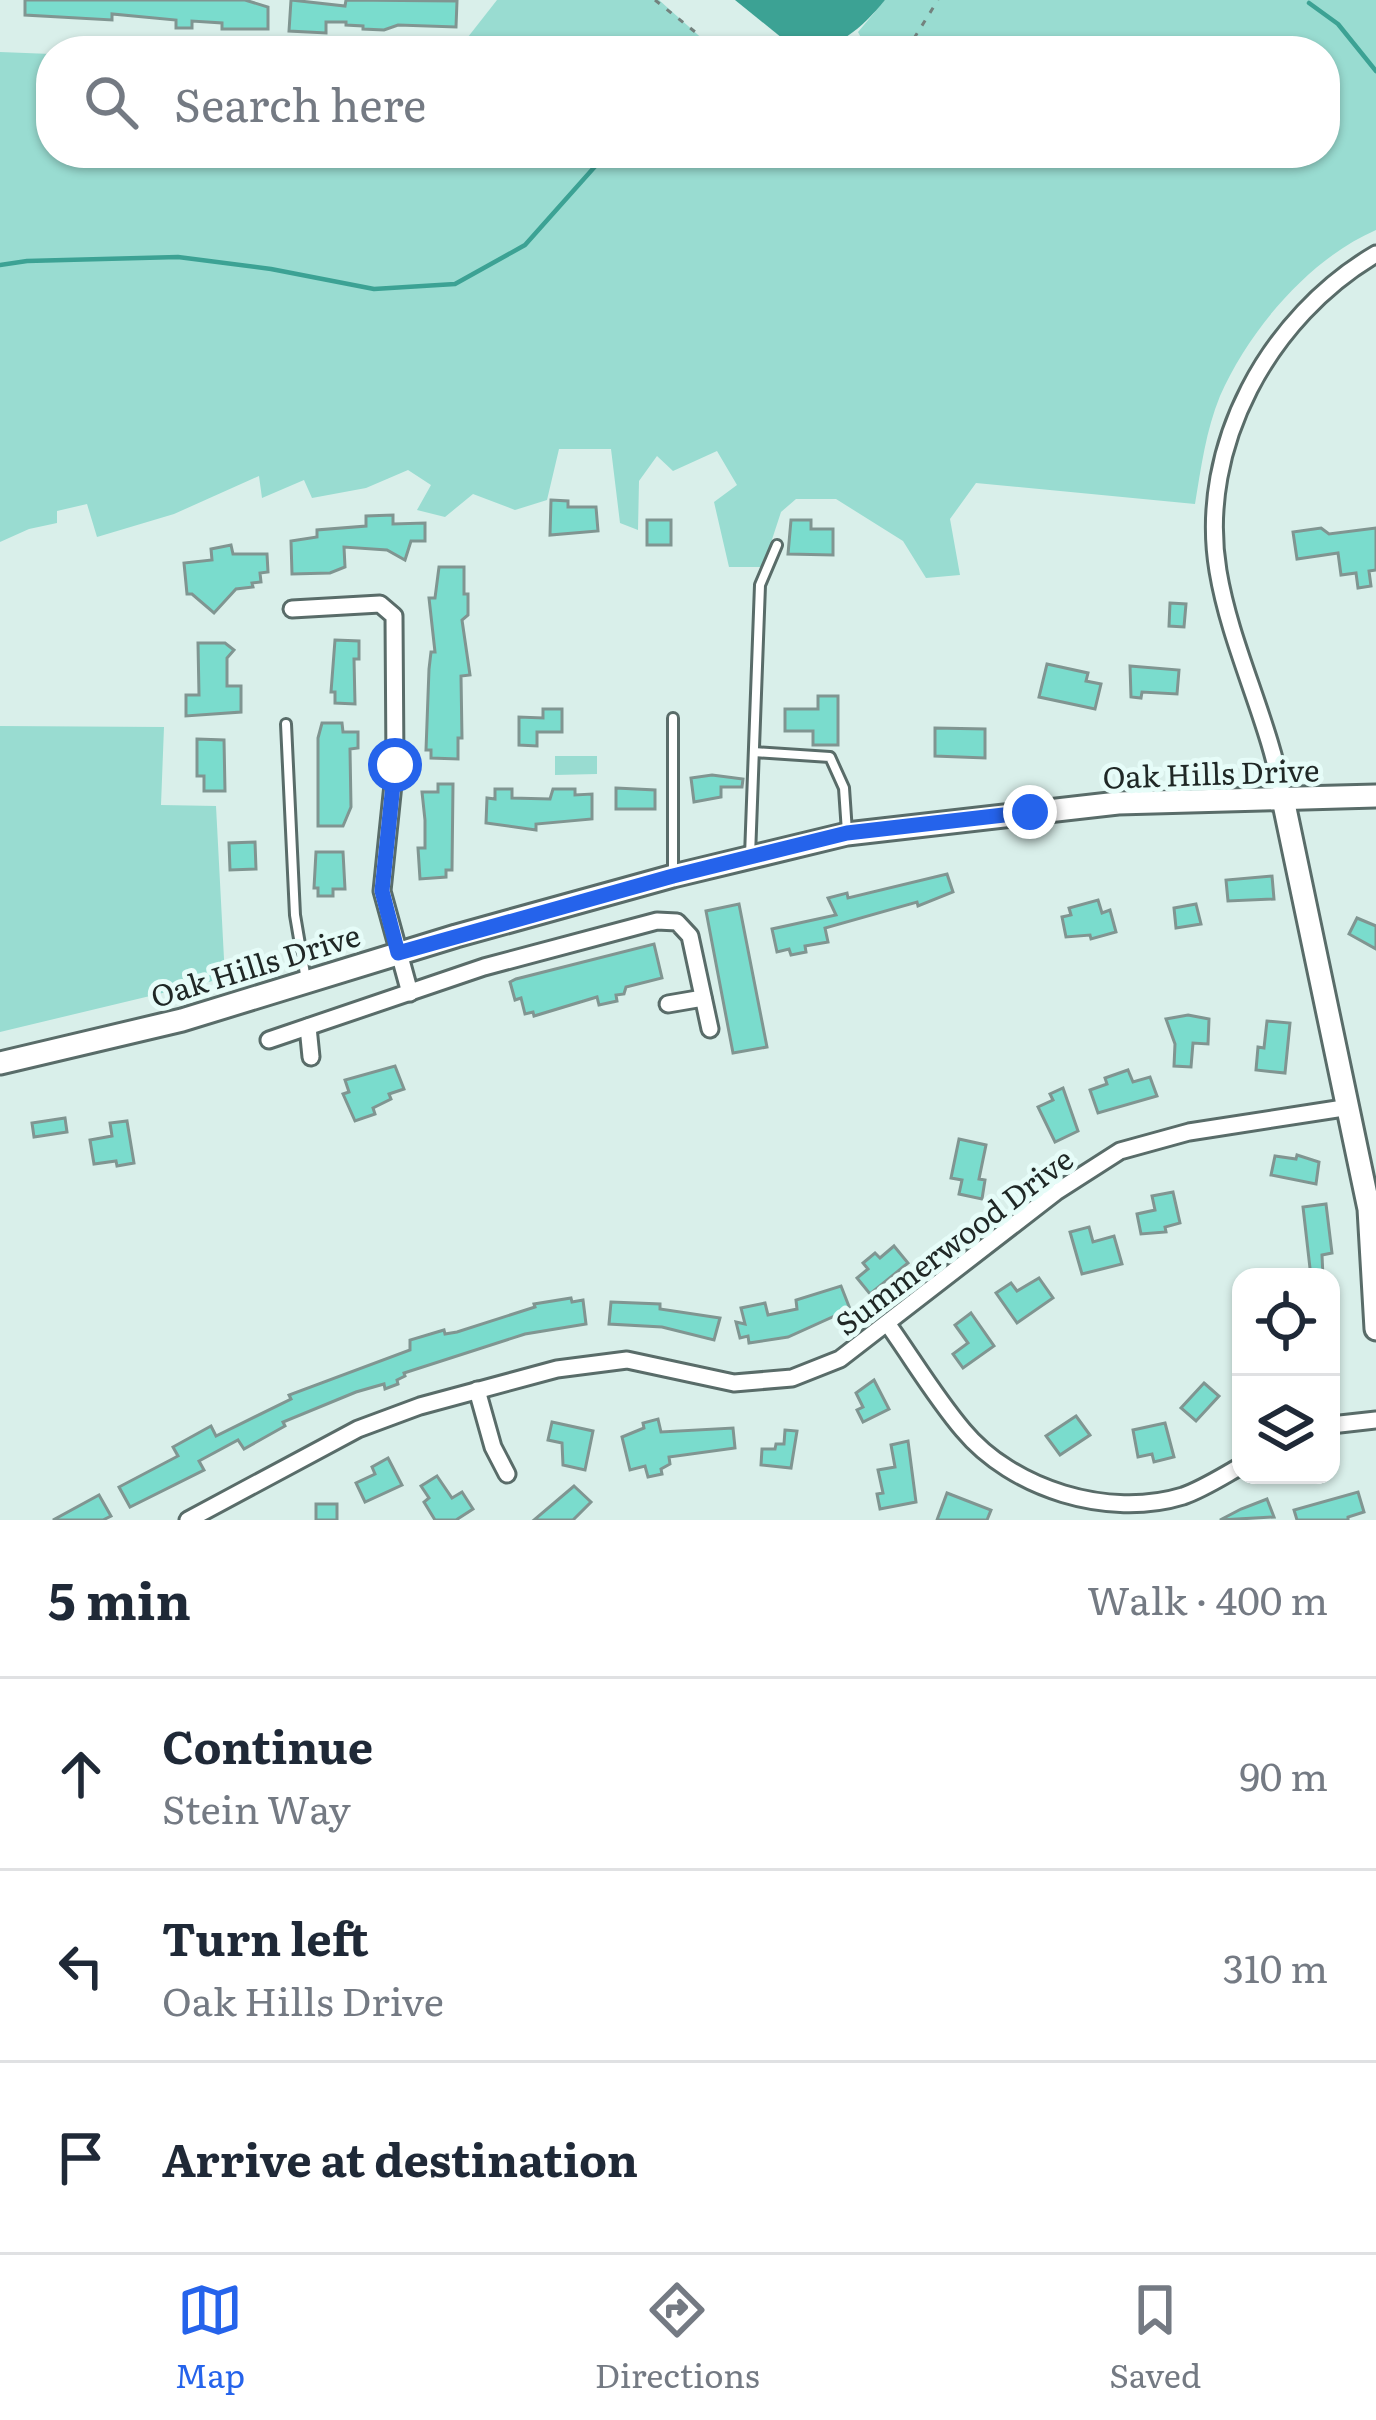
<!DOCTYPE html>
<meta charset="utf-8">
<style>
:root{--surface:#fff;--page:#f2f2f3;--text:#1f2937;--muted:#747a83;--line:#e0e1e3;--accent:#2563eb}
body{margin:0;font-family:Literata,serif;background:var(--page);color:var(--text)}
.controls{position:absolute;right:36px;bottom:36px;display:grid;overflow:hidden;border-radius:24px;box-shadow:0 3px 9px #0004}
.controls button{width:108px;height:108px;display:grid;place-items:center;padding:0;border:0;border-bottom:3px solid var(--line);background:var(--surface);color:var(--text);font:60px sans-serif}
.stop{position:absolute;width:36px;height:36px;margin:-27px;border:9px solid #2563eb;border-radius:50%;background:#fff}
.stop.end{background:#2563eb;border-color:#fff;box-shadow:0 3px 12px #0008}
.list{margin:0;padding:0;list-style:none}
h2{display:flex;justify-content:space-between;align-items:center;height:156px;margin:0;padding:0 48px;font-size:51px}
h2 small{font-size:39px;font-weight:400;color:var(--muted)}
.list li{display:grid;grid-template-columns:78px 1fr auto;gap:36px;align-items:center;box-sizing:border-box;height:192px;padding:0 48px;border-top:3px solid var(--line)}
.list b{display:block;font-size:45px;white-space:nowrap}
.list p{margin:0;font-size:39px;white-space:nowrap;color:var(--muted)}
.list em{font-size:39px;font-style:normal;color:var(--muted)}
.icon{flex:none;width:66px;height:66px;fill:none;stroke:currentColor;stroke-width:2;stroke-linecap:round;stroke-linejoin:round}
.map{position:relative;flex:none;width:1376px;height:1520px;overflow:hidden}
.search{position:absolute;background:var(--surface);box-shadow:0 3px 9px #0004;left:36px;right:36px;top:36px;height:132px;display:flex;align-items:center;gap:30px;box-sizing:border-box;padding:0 42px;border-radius:48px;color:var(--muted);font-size:45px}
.sheet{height:732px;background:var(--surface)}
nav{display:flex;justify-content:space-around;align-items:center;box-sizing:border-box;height:168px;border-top:3px solid var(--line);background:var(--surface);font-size:33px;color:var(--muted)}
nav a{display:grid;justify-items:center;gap:6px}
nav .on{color:var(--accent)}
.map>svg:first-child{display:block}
.green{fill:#99dcd1}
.water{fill:#3ca294}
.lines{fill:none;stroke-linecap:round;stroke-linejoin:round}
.stream{stroke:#3ca294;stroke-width:4.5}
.building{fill:#7adccd;stroke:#809591;stroke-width:3}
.service-casing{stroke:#596c69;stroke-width:14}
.minor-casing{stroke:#596c69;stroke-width:21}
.tertiary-casing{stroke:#596c69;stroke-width:27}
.secondary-casing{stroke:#596c69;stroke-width:27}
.path{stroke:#73827e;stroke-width:3;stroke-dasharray:6 9;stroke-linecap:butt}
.service{stroke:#fff;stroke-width:8}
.minor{stroke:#fff;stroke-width:15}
.tertiary{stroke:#fff;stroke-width:21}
.secondary{stroke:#fff;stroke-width:21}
.route{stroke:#2563eb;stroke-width:15}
.labels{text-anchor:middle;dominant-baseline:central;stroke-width:10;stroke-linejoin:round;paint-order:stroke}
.street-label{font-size:30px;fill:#202826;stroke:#e6fcf8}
</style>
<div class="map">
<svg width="1376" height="1520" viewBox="0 0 1376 1520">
<rect width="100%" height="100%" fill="#d9efea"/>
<!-- green -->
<g class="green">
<polygon points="497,0 659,0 716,51 457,51"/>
<path d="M885,0H1376V230C1309,259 1249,330 1220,396C1206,430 1201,468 1195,504L976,483L950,519L960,575L926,578L903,541L836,499H796L781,512L763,567H729L714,502L737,485L717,451L673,471L657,456L639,481L638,530L620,523L611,449H559L547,500L515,510L473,494L445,517L417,510L431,485L408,470L366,488L312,498L304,480L262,498L259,476L174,514L97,537L87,504L57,511V523L29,529L0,542V52L51,54V153H1325V51H868L858,32Z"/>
<polygon points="0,726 164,727 161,805 216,806 225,978 0,1032"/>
<polygon points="555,756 597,756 597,774 555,775"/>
</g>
<!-- water -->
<path class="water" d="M735,0H885C862,28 837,51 798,51Z"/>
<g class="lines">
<!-- stream -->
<g class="stream">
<polyline points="1309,3 1338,24 1376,71"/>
<polyline points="0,265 27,261 178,257 271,269 374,289 455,284 525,245 607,153"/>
</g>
</g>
<!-- building -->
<g class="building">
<polygon points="25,0 245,0 268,7 268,29 222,29 222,23 192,21 192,28 176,28 176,20 112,14 112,20 25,15"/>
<polygon points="291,0 345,6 346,0 457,1 456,27 398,25 384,30 363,29 363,26 346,25 346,22 326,22 326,33 289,31"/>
<polygon points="551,500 568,501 568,507 596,507 598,531 550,535"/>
<polygon points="393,515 393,524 425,523 425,541 411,541 405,560 387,550 344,547 345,567 330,573 292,574 291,541 317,537 317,530 366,526 366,516"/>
<rect x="647" y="520" width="24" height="25"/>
<polygon points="791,520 811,520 811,529 833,529 833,555 788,554"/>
<polygon points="1321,528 1329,534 1376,528 1376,570 1369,571 1371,586 1358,588 1356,573 1341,575 1338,553 1297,559 1293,532"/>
<polygon points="231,545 233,554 267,554 268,572 260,573 261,582 252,583 253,587 236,589 214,613 192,594 187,594 184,563 212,560 211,549"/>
<polygon points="439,567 464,567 464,594 468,594 468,615 462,620 470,675 461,676 462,738 458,738 458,759 431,758 431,750 426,750 429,669 431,652 435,652 429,598 435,598"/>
<polygon points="1170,603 1186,604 1184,627 1169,626"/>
<polygon points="335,640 359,641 359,659 354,659 355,704 335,703 335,692 331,692"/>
<polygon points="198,643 225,643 234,650 227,658 227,686 241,686 241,712 186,716 186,695 199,695"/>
<polygon points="1047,664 1088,673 1086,681 1101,684 1095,709 1039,697"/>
<polygon points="1130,666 1179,670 1177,694 1142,692 1141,698 1131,697"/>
<polygon points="818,696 838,696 838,745 813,745 813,731 785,731 785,709 818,709"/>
<polygon points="543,709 562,709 562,732 537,732 537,746 519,745 519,717 543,718"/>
<polygon points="322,723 342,723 343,732 358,732 358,748 350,749 351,807 343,826 318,826 318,738"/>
<polygon points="935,728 985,729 985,758 935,756"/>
<polygon points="197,739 224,740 225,791 204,791 204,776 197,776"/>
<polygon points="712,775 743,779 742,787 721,787 721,797 694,802 691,778"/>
<polygon points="438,784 453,784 452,870 446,870 446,877 420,879 418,848 425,848 425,820 422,792 438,792"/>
<polygon points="616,788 655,790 655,809 616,809"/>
<polygon points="495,789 512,789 512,798 550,799 553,789 575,789 575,795 592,794 592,819 536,824 536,830 486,823 487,798 495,799"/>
<polygon points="255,842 256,869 230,870 229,843"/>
<polygon points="316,852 343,852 345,889 333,889 333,896 318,896 318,888 314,888"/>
<polygon points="947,874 953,892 918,906 917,902 825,928 828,942 805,946 806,952 791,955 789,949 777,952 772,929 836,915 828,898 847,893 848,898"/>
<polygon points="1272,876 1274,899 1228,901 1226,880"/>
<polygon points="1098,900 1102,913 1110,910 1116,932 1091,939 1090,935 1066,937 1062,917 1071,915 1069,908"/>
<polygon points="739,904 767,1047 733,1053 706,911"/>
<polygon points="1196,904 1201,924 1176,928 1174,908"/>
<polygon points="1357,918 1376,926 1376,949 1349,934"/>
<polygon points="654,944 662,978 626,987 624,994 616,995 617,1001 599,1005 597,997 534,1016 533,1012 525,1014 521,998 515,1000 510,982 516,979"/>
<polygon points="1188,1015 1209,1019 1208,1044 1193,1043 1191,1067 1174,1066 1175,1044 1166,1019"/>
<polygon points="1267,1021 1290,1023 1285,1073 1256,1070 1258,1047 1264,1048"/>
<polygon points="395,1066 404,1089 389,1094 391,1099 373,1108 375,1114 355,1121 343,1094 349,1092 345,1080"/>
<polygon points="1128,1070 1133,1082 1150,1077 1157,1096 1098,1113 1090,1090 1107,1084 1105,1078"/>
<polygon points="1063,1088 1078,1131 1055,1142 1038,1107 1053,1100 1050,1094"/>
<polygon points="65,1118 67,1132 34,1137 32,1123"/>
<polygon points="127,1121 134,1163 117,1166 116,1161 94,1164 90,1140 112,1136 110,1123"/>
<polygon points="959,1139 986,1145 979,1179 985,1180 982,1199 959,1194 962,1180 951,1178"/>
<polygon points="1297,1155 1319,1162 1316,1184 1271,1175 1275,1156 1296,1159"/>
<polygon points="1173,1192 1180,1223 1165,1227 1166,1232 1141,1234 1137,1214 1155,1210 1152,1196"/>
<polygon points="1326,1204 1332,1253 1322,1255 1323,1277 1311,1277 1303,1207"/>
<polygon points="1089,1227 1093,1242 1114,1236 1122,1264 1082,1274 1070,1232"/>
<polygon points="894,1246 908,1263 870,1294 857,1278 868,1269 863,1263 875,1253 880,1258"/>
<polygon points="1039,1278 1053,1298 1017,1323 996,1293 1011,1283 1017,1291"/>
<polygon points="841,1286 850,1309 788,1337 749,1343 748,1336 740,1338 736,1322 745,1324 741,1308 765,1303 768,1315 797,1309 796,1300"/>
<polygon points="571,1298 572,1302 583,1300 586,1324 525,1334 404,1373 405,1376 397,1380 398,1384 385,1389 384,1384 356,1392 283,1422 285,1426 244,1449 238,1440 199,1461 204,1470 130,1507 119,1487 178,1456 173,1447 211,1426 216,1436 291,1399 289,1395 410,1350 410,1340 444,1330 445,1334 457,1332 535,1307 534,1304"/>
<polygon points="611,1302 660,1304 660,1309 720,1318 714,1340 662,1327 609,1324"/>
<polygon points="971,1313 994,1346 963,1368 953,1354 968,1343 955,1325"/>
<polygon points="874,1380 889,1409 863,1422 857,1410 863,1407 856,1393"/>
<polygon points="1204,1383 1219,1396 1196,1421 1181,1408"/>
<polygon points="1076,1416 1090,1435 1060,1455 1046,1436"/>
<polygon points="658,1419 661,1432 733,1428 735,1448 669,1457 670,1464 661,1469 662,1474 648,1477 645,1466 630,1470 622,1437 644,1428 643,1423"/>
<polygon points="552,1422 593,1431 585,1470 563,1465 562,1443 548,1440"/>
<polygon points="1165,1423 1174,1457 1154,1462 1152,1454 1138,1457 1133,1430"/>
<polygon points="785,1430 797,1431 791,1468 761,1465 762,1449 775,1449 776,1444 784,1444"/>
<polygon points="908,1441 916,1502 880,1509 877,1494 883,1493 878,1470 895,1467 891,1445"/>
<polygon points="388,1458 402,1485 365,1502 356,1483 375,1474 372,1467"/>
<polygon points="437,1476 452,1498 462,1492 473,1509 456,1520 435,1520 424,1502 429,1498 421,1486"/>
<polygon points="574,1486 591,1502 573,1520 534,1520"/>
<polygon points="1358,1492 1364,1512 1348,1517 1348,1520 1297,1520 1294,1510"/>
<polygon points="947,1493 991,1510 987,1520 937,1520"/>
<polygon points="99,1495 111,1516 103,1520 53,1520"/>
<polygon points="1267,1499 1274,1517 1220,1520 1241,1509"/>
<rect x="316" y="1504" width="21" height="16"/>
</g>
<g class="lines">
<!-- service casing -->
<g class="service-casing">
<g id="service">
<polyline points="286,724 295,915 306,980"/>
<polyline points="754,752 830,757 844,788 847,832"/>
<polyline points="750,856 760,585 777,545"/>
<polyline points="673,875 673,718"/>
</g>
</g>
<!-- minor casing -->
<g class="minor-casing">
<g id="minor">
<polyline points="292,609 380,604 394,616 395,765 382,891 410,993"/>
<path d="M1283,799C1270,721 1231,649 1218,571C1197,446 1270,316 1376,254"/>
<polyline points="668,1004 703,998"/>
<polyline points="308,1027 311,1057"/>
<polyline points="269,1040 484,967 657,921 677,922 690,936 710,1029"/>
<path d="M887,1323C912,1358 935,1397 963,1430C1012,1489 1108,1519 1183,1496C1203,1489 1223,1476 1241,1466"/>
<polyline points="477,1390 493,1447 507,1474"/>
<polyline points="1331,1425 1376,1420"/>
<polyline points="188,1520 358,1429 420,1406 557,1369 627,1360 734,1383 792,1378 840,1359 1056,1192 1120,1151 1189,1132 1350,1107"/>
</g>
</g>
<!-- tertiary casing -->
<g class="tertiary-casing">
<polyline id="tertiary" points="1283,799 1369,1209 1376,1329"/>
</g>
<!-- secondary casing -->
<g class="secondary-casing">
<polyline id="secondary" points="0,1063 182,1020 456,936 673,876 847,834 1118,803 1376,796"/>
</g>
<!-- path -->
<g class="path">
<polyline points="655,0 719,51"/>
<polyline points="906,51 938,0"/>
</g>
<!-- service -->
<use href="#service" class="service"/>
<!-- minor -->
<use href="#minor" class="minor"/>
<!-- tertiary -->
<use href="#tertiary" class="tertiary"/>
<!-- secondary -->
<use href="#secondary" class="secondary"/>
</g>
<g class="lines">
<!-- route -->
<polyline class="route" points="395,765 382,891 398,953 673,876 847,833 1030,812"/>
</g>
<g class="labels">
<!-- street labels -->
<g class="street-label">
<text transform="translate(1211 772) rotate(-2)">Oak Hills Drive</text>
<text transform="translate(255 964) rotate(-17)">Oak Hills Drive</text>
<text transform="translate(953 1240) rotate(-37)">Summerwood Drive</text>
</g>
</g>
</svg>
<div class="controls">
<button><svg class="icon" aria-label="locate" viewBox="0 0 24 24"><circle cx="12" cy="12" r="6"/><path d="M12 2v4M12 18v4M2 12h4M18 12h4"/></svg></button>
<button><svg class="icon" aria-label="layers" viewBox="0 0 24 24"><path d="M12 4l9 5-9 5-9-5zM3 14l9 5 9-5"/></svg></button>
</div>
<div class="stop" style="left:395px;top:765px"></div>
<div class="stop end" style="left:1030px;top:812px"></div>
<div class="search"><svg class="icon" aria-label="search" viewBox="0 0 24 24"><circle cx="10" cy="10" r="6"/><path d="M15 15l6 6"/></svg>Search here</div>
</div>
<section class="sheet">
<h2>5 min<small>Walk · 400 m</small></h2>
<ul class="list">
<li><svg class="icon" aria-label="ahead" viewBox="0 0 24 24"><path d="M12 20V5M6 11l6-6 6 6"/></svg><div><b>Continue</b><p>Stein Way</p></div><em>90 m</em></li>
<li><svg class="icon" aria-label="left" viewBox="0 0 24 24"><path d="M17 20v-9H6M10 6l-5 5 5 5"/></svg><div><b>Turn left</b><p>Oak Hills Drive</p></div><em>310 m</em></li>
<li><svg class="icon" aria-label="arrive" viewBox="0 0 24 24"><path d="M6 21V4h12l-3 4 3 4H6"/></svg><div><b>Arrive at destination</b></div></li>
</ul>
</section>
<nav>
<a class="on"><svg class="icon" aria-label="map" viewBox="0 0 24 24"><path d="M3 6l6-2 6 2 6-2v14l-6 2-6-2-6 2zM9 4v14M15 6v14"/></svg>Map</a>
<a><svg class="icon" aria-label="directions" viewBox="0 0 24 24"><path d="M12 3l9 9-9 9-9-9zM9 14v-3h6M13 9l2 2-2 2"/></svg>Directions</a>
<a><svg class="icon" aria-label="saved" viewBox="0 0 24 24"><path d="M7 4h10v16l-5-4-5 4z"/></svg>Saved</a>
</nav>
